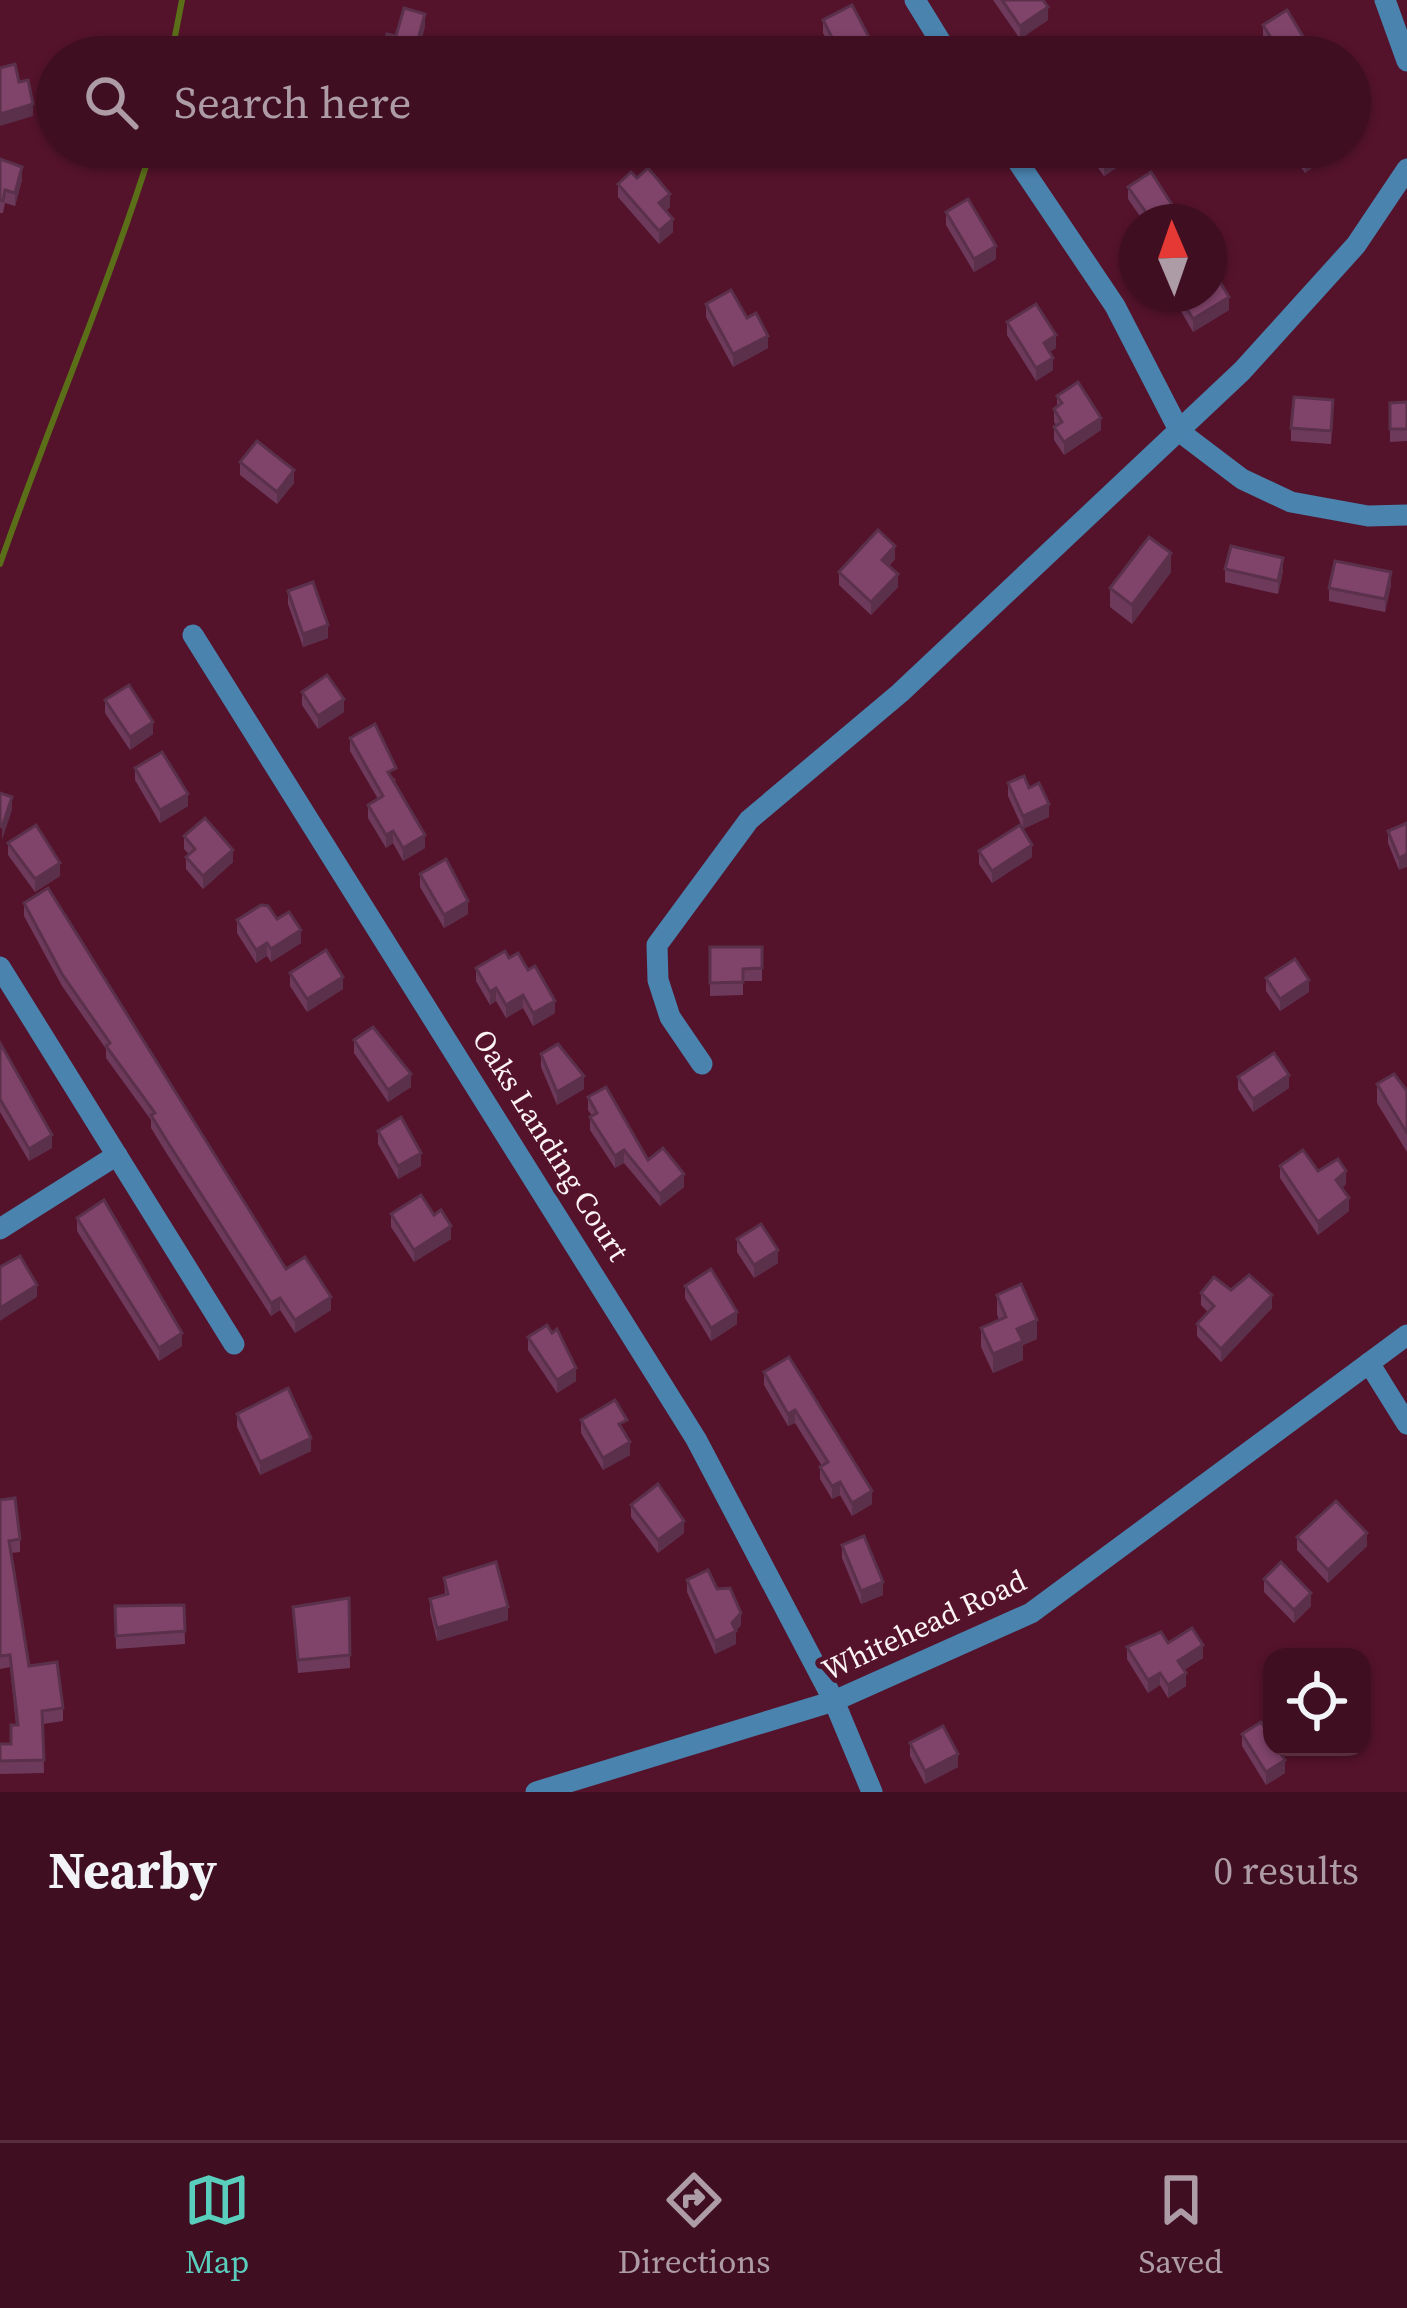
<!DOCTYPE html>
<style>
:root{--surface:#3f0e20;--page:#4a1c2d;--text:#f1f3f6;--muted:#ad9ca5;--line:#582e3e;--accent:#5acebd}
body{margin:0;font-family:"Source Serif 4",serif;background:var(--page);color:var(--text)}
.controls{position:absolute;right:36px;bottom:36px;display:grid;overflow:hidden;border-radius:24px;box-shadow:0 3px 9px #0004}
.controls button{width:108px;height:108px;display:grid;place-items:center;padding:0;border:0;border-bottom:3px solid var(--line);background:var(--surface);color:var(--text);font:60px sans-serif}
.compass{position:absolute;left:1119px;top:204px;width:108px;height:108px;border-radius:50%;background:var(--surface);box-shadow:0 3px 9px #0004;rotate:358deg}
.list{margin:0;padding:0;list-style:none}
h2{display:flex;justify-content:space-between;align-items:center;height:156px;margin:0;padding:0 48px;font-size:51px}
h2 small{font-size:39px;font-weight:400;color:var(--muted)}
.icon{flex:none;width:66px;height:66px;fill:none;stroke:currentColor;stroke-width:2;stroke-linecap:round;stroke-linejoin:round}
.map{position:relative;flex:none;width:1407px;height:1792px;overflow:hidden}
.search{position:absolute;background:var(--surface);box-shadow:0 3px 9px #0004;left:36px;right:36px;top:36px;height:132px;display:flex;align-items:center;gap:30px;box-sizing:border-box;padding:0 42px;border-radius:66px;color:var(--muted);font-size:45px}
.sheet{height:348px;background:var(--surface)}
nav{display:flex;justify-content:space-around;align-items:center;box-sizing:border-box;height:168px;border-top:3px solid var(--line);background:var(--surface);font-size:33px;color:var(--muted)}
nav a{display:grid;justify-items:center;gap:6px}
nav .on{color:var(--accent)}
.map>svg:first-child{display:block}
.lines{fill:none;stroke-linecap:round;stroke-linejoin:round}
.stream{stroke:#5b6f18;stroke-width:6}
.minor{stroke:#4983ae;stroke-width:21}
.wall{fill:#6e3a5c}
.shaded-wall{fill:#5a304b}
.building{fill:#80446b;stroke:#5a304b;stroke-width:3}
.labels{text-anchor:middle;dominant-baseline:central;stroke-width:10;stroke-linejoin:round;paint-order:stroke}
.street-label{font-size:30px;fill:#fbf2f4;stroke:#54132b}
</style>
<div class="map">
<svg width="1407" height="1792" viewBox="0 0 1407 1792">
<rect width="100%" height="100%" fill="#54132b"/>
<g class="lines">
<!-- stream -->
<g class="stream">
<polyline points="171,57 182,0"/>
<path d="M0,564C49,424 108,288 152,147"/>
</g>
<!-- minor -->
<g class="minor">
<polyline points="915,0 950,57"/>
<polyline points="1385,0 1407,61"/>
<polyline points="1008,147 1115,306 1180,432 1242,479 1291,502 1368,516 1407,515"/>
<polyline points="193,635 696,1439 834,1701 872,1792"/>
<polyline points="0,967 234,1344"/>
<polyline points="702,1064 670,1017 658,980 657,945 749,820 900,693 1242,371 1356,245 1407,169"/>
<polyline points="0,1229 117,1155"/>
<polyline points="1369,1363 1407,1424"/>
<polyline points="536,1792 834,1701 1031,1613 1407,1335"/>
</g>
</g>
<!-- wall -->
<g class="wall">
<polygon points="993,0 1043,0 1048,20 1020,39"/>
<polygon points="823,20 872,56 836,57 823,33"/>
<polygon points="1263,25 1311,57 1266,57 1267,44 1263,37"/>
<polygon points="1083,147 1134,147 1134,156 1104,176"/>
<polygon points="1291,147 1332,147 1332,153 1305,173 1291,153"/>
<polygon points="0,159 22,180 15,206 5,203 3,213 0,213"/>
<polygon points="618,184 670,207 666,211 673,232 659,244 618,197"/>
<polygon points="1128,187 1183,222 1144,222 1128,199"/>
<polygon points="946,212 996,259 974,272 946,225"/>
<polygon points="1171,294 1209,294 1229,310 1193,332"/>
<polygon points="706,304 768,348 733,367 706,317"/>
<polygon points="1007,322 1056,348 1049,352 1053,370 1036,381 1007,335"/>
<polygon points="1057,396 1101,430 1064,455 1054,440 1054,427 1056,425 1054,422 1054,409 1057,407"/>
<polygon points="1407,402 1407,441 1390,442 1390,403"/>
<polygon points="1333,413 1331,444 1291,441 1291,428"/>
<polygon points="240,462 294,483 277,504 240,475"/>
<polygon points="895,559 889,566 898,587 871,615 839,585 839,572"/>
<polygon points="1225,569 1283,571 1278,594 1225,582"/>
<polygon points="1171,572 1132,624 1110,607 1110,588"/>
<polygon points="1391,585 1385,612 1329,601 1329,588"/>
<polygon points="288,591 328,638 303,647 288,604"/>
<polygon points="302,692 344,712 318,729 302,705"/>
<polygon points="105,700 153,734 130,750 105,713"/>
<polygon points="350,738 396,780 394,781 425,848 403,861 393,843 386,848 368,818 368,805 378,799 350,751"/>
<polygon points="135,768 188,806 160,823 135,780"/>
<polygon points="1008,783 1029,788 1049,817 1023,829 1008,796"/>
<polygon points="1407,823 1399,870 1388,843 1388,831"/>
<polygon points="184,836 233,862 203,889 186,869 186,857 189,854 184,849"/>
<polygon points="8,843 60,876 35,892 8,855"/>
<polygon points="979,851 1032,857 992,883 979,864"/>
<polygon points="420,874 468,914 444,928 420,887"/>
<polygon points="24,903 286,1269 331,1310 295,1333 280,1310 271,1316 167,1154 151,1128 151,1120 106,1058 106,1049 62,986 24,916"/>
<polygon points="277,919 301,943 271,962 267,956 256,963 237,933 237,920"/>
<polygon points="710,947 762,947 762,981 743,981 743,995 710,996"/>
<polygon points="509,958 555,1013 533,1026 523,1008 506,1018 496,1001 490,1005 476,981 476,968"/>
<polygon points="290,973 343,989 307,1012 290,986"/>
<polygon points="1266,978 1309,992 1280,1011 1266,991"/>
<polygon points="354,1040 411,1087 388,1102 354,1053"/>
<polygon points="0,1043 52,1148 29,1161 0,1112"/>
<polygon points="541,1054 584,1089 557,1105 541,1067"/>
<polygon points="1238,1077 1289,1088 1253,1112 1238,1089"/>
<polygon points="1377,1084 1407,1091 1407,1152 1377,1103"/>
<polygon points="588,1097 648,1160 684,1187 660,1206 624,1163 615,1168 590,1130 590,1117 592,1116 588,1110"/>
<polygon points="378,1131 421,1166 398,1179 378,1144"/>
<polygon points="1280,1166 1318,1171 1346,1184 1342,1188 1349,1211 1318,1235 1280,1178"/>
<polygon points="391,1214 451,1239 414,1262 391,1227"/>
<polygon points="77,1218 182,1346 159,1361 77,1231"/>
<polygon points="737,1239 778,1263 754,1278 737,1252"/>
<polygon points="685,1286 737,1324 711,1341 685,1298"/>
<polygon points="1201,1293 1272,1308 1221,1362 1197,1336 1197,1324 1208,1312 1201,1305"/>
<polygon points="997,1295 1037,1339 1023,1345 1023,1360 993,1373 981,1347 981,1328 999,1320 997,1314"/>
<polygon points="528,1337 576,1381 557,1393 528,1350"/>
<polygon points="764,1372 872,1504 852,1516 840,1495 832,1499 820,1479 820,1467 822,1466 795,1423 788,1426 764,1385"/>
<polygon points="237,1414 311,1451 260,1475 237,1427"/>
<polygon points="581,1420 627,1433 625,1434 630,1455 603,1470 581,1433"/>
<polygon points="0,1500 20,1539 20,1552 11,1553 29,1666 63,1708 63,1721 43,1724 44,1773 0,1774 0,1744 11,1744 16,1725 10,1667 0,1669"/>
<polygon points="631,1505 684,1533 658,1553 631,1517"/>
<polygon points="1297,1537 1367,1546 1328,1583 1297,1550"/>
<polygon points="842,1545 883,1595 861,1604 842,1558"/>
<polygon points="444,1578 508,1620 437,1641 430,1612 430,1599 445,1595"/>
<polygon points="1264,1579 1311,1606 1294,1623 1264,1592"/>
<polygon points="687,1580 741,1625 736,1631 736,1644 715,1654 687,1592"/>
<polygon points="349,1598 350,1668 298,1673 293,1607"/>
<polygon points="184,1605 185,1644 116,1649 115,1606"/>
<polygon points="1168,1643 1203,1658 1184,1670 1186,1686 1168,1698 1160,1685 1148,1693 1127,1659 1127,1647"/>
<polygon points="1242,1734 1285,1773 1266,1785 1242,1746"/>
<polygon points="910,1743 958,1767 925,1784 910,1756"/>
</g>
<!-- shaded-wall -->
<g class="shaded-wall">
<polygon points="1048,7 1048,20 1020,39 1020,26"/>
<polygon points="425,14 425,27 417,57 413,57"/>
<polygon points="872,43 872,56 869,57 844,57"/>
<polygon points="33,104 33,116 0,126 0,114"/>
<polygon points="1128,147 1134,147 1134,156 1104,176 1104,164"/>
<polygon points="1323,147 1332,147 1332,153 1305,173 1305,160"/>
<polygon points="22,167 22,180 15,206 15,193"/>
<polygon points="670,194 670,207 659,216 659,203"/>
<polygon points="673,219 673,232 659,244 659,231"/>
<polygon points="996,246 996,259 974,272 974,259"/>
<polygon points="1229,297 1229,310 1193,332 1193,319"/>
<polygon points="1056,335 1056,348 1044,356 1044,343"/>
<polygon points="768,336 768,348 733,367 733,354"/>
<polygon points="1053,358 1053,370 1036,381 1036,368"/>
<polygon points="1101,418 1101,430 1064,455 1064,442"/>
<polygon points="294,470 294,483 277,504 277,492"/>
<polygon points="895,546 895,559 882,572 882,560"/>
<polygon points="1171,553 1171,572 1132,624 1132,605"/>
<polygon points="1283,558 1283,571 1278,594 1278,581"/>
<polygon points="1391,572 1391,585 1385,612 1385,599"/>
<polygon points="898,574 898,587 871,615 871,602"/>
<polygon points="328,625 328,638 303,647 303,634"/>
<polygon points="344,699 344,712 318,729 318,716"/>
<polygon points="153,722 153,734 130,750 130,737"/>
<polygon points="188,794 188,806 160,823 160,810"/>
<polygon points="12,797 12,810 2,840 2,827"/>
<polygon points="1049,804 1049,817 1023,829 1023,816"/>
<polygon points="393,831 393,843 386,848 386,835"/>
<polygon points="425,835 425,848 403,861 403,848"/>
<polygon points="1032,845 1032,857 992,883 992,871"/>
<polygon points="233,850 233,862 203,889 203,876"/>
<polygon points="1407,854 1407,867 1399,870 1399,858"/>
<polygon points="60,863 60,876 35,892 35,879"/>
<polygon points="468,901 468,914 444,928 444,915"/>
<polygon points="301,930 301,943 271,962 271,949"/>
<polygon points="267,943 267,956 256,963 256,950"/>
<polygon points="343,977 343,989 307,1012 307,999"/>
<polygon points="1309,980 1309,992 1280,1011 1280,999"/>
<polygon points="496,988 496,1001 490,1005 490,992"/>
<polygon points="523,995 523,1008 506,1018 506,1005"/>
<polygon points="555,1001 555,1013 533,1026 533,1013"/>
<polygon points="411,1074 411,1087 388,1102 388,1090"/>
<polygon points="1289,1075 1289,1088 1253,1112 1253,1099"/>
<polygon points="584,1076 584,1089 557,1105 557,1092"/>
<polygon points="52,1135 52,1148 29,1161 29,1149"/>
<polygon points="624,1150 624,1163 615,1168 615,1156"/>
<polygon points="421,1153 421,1166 398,1179 398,1166"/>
<polygon points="1346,1171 1346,1184 1336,1193 1336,1180"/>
<polygon points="684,1174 684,1187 660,1206 660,1194"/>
<polygon points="1349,1198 1349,1211 1318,1235 1318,1222"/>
<polygon points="451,1226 451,1239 414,1262 414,1250"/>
<polygon points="778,1250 778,1263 754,1278 754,1265"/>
<polygon points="37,1285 37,1297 0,1321 0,1308"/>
<polygon points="1272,1295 1272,1308 1221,1362 1221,1349"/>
<polygon points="331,1297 331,1310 295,1333 295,1320"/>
<polygon points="280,1298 280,1310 271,1316 271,1303"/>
<polygon points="737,1312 737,1324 711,1341 711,1328"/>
<polygon points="1037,1320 1037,1339 1023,1345 1023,1360 993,1373 993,1354 1017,1329"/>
<polygon points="182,1333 182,1346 159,1361 159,1348"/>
<polygon points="576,1368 576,1381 557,1393 557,1380"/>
<polygon points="795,1410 795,1423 788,1426 788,1414"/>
<polygon points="311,1438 311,1451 260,1475 260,1462"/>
<polygon points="630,1442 630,1455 603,1470 603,1458"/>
<polygon points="840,1482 840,1495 832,1499 832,1486"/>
<polygon points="872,1491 872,1504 852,1516 852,1503"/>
<polygon points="684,1521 684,1533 658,1553 658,1540"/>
<polygon points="1367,1533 1367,1546 1328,1583 1328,1570"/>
<polygon points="883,1582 883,1595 861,1604 861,1591"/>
<polygon points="1311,1593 1311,1606 1294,1623 1294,1610"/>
<polygon points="508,1607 508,1620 437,1641 437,1628"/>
<polygon points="741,1613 741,1625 736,1631 736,1644 715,1654 715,1641"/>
<polygon points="1203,1645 1203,1658 1178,1674 1178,1661"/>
<polygon points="1160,1673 1160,1685 1148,1693 1148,1680"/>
<polygon points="1186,1673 1186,1686 1168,1698 1168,1685"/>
<polygon points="958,1754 958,1767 925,1784 925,1771"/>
<polygon points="1285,1760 1285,1773 1266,1785 1266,1772"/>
</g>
<!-- building -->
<g class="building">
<polygon points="1002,0 1043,0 1048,7 1020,26"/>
<polygon points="852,5 872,43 842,57 823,20"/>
<polygon points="404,8 425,14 413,57 381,57 387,34 396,36"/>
<polygon points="1287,10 1311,50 1299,57 1273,57 1266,45 1273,41 1263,25"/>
<polygon points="1059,46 1066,57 1042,57"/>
<polygon points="15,64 19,82 28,80 33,104 0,114 0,68"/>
<polygon points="1092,147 1128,147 1104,164"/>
<polygon points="1296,147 1323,147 1305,160"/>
<polygon points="0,159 22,167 15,193 5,190 3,201 0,200"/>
<polygon points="648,168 670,194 659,203 673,219 659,231 618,184 631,172 637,178"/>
<polygon points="1151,172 1183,222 1153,222 1128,187"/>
<polygon points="968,199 996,246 974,259 946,212"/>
<polygon points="1209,264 1229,297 1193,319 1178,294 1209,294"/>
<polygon points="731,290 747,318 756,313 768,336 733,354 706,304"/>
<polygon points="1036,304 1056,335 1044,343 1053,358 1036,368 1007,322"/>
<polygon points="1078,382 1101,418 1064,442 1054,427 1062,422 1054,409 1062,403 1057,396"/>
<polygon points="1294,397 1333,400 1331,431 1291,428"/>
<polygon points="1407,402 1407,429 1390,429 1390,403"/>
<polygon points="257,441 294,470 277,492 240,462"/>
<polygon points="878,530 895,546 882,560 898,574 871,602 839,572"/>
<polygon points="1149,537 1171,553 1132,605 1110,588"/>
<polygon points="1231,546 1283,558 1278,581 1225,569"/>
<polygon points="1335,561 1391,572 1385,599 1329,588"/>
<polygon points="313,582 328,625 303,634 288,591"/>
<polygon points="327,675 344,699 318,716 302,692"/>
<polygon points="129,685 153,722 130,737 105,700"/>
<polygon points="375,724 396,768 388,772 425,835 403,848 393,831 386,835 368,805 383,796 350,738"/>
<polygon points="162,752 188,794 160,810 135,768"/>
<polygon points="1024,776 1029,788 1039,783 1049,804 1023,816 1008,783"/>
<polygon points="0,793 12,797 2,827 0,826"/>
<polygon points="205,818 233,850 203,876 186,857 195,849 184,836"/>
<polygon points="1407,823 1407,854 1399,858 1388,831"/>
<polygon points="36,825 60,863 35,879 8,843"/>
<polygon points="1020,825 1032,845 992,871 979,851"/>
<polygon points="446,859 468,901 444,915 420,874"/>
<polygon points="48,888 286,1269 305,1257 331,1297 295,1320 280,1298 271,1303 167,1141 151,1115 155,1113 106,1046 110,1043 62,974 24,903"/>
<polygon points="261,905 268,906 277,919 289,912 301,930 271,949 267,943 256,950 237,920"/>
<polygon points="710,947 762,947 762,968 743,969 743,982 710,983"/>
<polygon points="326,950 343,977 307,999 290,973"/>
<polygon points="505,951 509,958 518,953 528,970 535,966 555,1001 533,1013 523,995 506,1005 496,988 490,992 476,968"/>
<polygon points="1295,959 1309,980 1280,999 1266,978"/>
<polygon points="373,1027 411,1074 388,1090 354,1040"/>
<polygon points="0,1043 52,1135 29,1149 0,1099"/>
<polygon points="558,1044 584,1076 557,1092 541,1054"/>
<polygon points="1274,1053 1289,1075 1253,1099 1238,1077"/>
<polygon points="1394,1074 1407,1091 1407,1133 1377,1084"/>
<polygon points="606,1087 648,1160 663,1148 684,1174 660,1194 624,1150 615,1156 590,1117 597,1113 588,1097"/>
<polygon points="401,1117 421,1153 398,1166 378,1131"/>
<polygon points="1303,1150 1318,1171 1338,1159 1346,1171 1336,1180 1349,1198 1318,1222 1280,1166"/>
<polygon points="421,1195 434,1215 441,1210 451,1226 414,1250 391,1214"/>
<polygon points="104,1200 182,1333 159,1348 77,1218"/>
<polygon points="761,1224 778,1250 754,1265 737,1239"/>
<polygon points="20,1256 37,1285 0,1308 0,1267"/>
<polygon points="711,1269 737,1312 711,1328 685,1286"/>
<polygon points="1249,1275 1272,1295 1221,1349 1197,1324 1214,1306 1201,1293 1214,1277 1231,1290"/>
<polygon points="1021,1284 1037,1320 1017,1329 1023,1341 993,1354 981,1328 1006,1317 997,1295"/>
<polygon points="547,1325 552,1333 557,1329 576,1368 557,1380 528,1337"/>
<polygon points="789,1357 872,1491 852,1503 840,1482 832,1486 820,1467 828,1462 795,1410 788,1414 764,1372"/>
<polygon points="288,1388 311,1438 260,1462 237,1414"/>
<polygon points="615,1400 627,1420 619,1424 630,1442 603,1458 581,1420"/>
<polygon points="658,1484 684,1521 658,1540 631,1505"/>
<polygon points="15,1498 20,1539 9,1541 29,1666 57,1662 63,1708 42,1711 44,1760 0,1761 0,1744 11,1744 11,1725 18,1725 10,1655 0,1656 0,1500"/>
<polygon points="1336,1501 1367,1533 1328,1570 1297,1537"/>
<polygon points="864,1536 883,1582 861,1591 842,1545"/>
<polygon points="496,1562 508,1607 437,1628 430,1599 448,1594 444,1578"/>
<polygon points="1281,1562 1311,1593 1294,1610 1264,1579"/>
<polygon points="708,1570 717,1589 730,1588 741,1613 732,1623 736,1631 715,1641 687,1580"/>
<polygon points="349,1598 350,1655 298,1660 293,1607"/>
<polygon points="184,1605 185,1631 116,1636 115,1606"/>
<polygon points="1192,1628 1203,1645 1178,1661 1186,1673 1168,1685 1160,1673 1148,1680 1127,1647 1161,1632 1168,1643"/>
<polygon points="1261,1722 1272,1740 1272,1747 1276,1747 1285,1760 1266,1772 1242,1734"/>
<polygon points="943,1726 958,1754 925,1771 910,1743"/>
</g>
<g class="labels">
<!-- street labels -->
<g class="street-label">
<text transform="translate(551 1145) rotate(58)">Oaks Landing Court</text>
<text transform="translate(924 1625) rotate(-25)">Whitehead Road</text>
</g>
</g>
</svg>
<div class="controls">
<button><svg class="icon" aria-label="locate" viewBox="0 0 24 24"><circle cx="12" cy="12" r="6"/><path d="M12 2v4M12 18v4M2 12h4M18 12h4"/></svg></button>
</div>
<svg class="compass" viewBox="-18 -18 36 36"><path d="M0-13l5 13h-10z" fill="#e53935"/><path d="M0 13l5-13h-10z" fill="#ad9ca5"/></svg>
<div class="search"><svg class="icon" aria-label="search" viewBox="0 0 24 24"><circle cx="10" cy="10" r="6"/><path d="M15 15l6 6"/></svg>Search here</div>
</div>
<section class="sheet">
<h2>Nearby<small>0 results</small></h2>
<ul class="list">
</ul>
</section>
<nav>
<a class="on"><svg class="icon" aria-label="map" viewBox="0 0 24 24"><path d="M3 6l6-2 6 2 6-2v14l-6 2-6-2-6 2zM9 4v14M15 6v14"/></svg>Map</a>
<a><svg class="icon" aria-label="directions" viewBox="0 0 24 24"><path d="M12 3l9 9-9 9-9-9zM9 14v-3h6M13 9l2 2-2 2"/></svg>Directions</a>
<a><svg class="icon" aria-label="saved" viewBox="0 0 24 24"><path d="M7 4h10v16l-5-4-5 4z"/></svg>Saved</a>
</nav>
